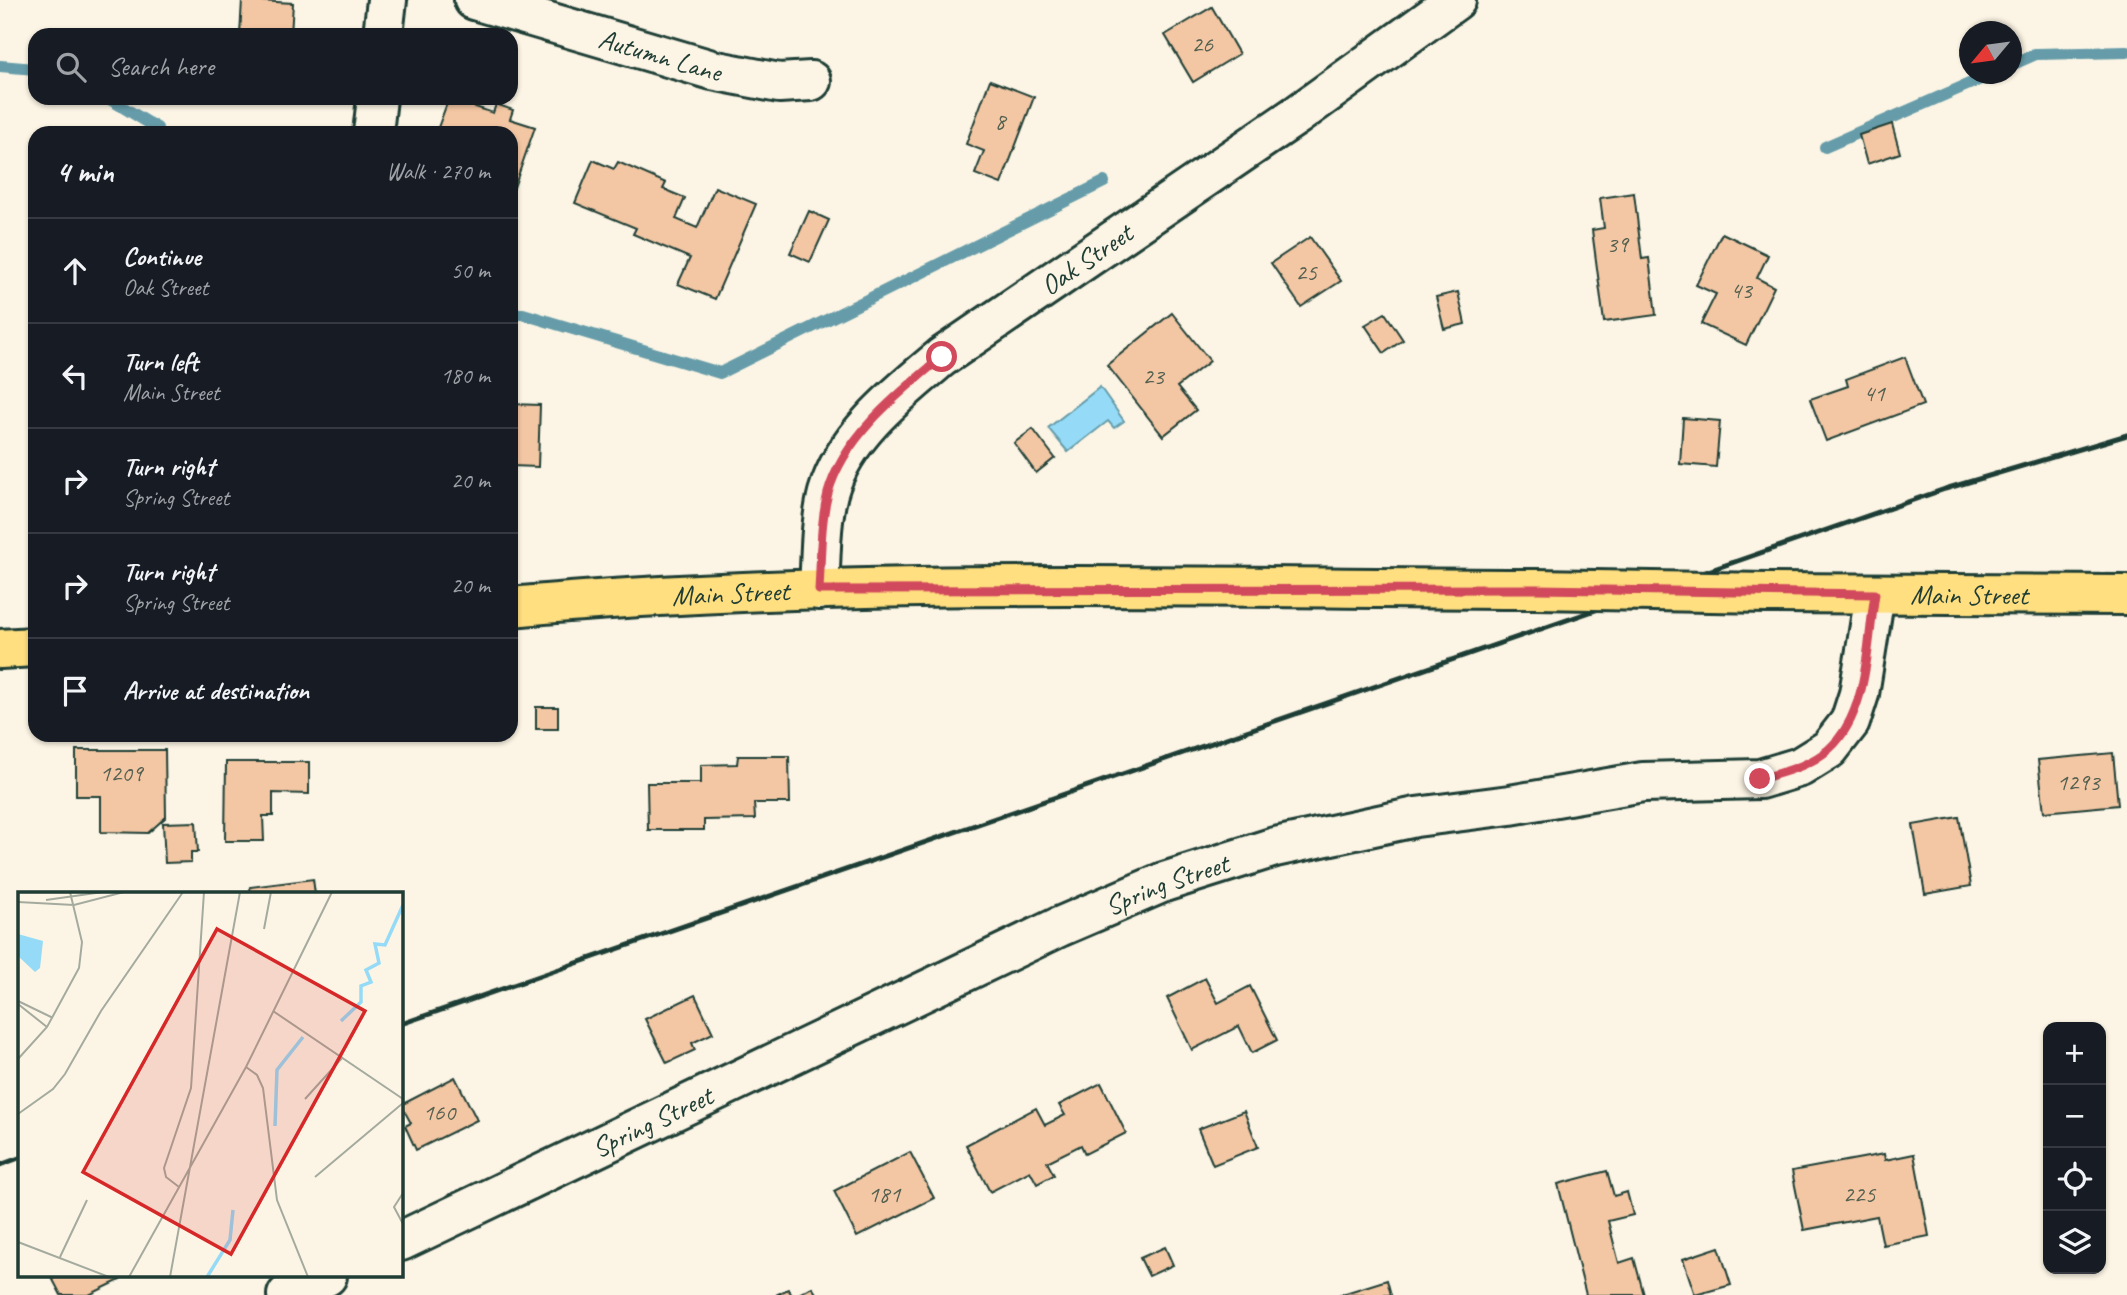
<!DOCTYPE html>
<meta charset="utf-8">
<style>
:root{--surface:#171b24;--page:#242831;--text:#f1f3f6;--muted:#9ea1a6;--line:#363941}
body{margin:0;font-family:Caveat,sans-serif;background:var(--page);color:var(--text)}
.controls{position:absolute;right:21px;bottom:21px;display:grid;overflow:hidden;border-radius:14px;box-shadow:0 2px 5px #0004}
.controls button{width:63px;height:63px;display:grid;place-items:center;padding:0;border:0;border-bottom:2px solid var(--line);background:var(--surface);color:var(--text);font:35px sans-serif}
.compass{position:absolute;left:1959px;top:21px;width:63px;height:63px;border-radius:50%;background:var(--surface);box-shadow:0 2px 5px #0004;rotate:241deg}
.stop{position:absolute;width:21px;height:21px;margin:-16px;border:5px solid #d1495b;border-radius:50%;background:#fff}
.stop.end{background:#d1495b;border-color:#fff;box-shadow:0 2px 7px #0008}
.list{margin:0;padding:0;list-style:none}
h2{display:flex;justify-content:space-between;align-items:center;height:91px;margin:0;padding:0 28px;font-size:30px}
h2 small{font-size:23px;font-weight:400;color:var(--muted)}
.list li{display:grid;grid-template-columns:46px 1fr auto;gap:21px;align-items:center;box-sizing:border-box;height:105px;padding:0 28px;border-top:2px solid var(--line)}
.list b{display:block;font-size:26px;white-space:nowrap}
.list p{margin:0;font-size:23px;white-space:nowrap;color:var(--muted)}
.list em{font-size:23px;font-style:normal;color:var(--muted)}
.icon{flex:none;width:38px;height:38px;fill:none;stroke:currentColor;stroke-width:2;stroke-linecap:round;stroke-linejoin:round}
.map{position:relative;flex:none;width:2127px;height:1295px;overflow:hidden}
.search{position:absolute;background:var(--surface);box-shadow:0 2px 5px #0004;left:28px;top:28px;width:490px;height:77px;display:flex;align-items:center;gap:18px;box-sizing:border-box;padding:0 24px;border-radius:21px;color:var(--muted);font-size:26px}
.panel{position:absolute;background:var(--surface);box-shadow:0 2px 5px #0004;left:28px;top:126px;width:490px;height:616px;border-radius:21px}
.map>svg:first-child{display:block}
.water{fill:#95dbf7;stroke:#669ca9;stroke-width:2}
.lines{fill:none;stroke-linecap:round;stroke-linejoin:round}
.stream{stroke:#669ca9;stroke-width:12}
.building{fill:#f4c7a4;stroke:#1f3d34;stroke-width:2}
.minor-casing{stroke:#1f3d34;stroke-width:44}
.major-casing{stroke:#1f3d34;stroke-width:44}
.minor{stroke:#fcf5e5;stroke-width:38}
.major{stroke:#ffdf80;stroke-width:38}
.rail{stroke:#1f3d34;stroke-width:5}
.major-bridge-casing{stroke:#1f3d34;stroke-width:44;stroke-linecap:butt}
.major-bridge{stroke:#ffdf80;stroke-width:38}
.route{stroke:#d1495b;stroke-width:9}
.labels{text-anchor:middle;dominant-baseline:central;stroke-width:5;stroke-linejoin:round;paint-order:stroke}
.number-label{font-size:24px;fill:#546050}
.street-label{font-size:28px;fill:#1f3d34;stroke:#fcf5e5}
.inset-river{fill:none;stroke:#95dbf7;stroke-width:3.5}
.inset-road{fill:none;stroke:#a4ab9e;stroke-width:2}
.view{fill:#d62828;fill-opacity:0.15;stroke:#d62828;stroke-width:3.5}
.inset-edge{fill:none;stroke:#1f3d34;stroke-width:3.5}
</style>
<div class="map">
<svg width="2127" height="1295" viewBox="0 0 2127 1295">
<rect width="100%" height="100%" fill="#fcf5e5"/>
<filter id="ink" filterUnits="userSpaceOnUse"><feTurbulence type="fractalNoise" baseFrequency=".0143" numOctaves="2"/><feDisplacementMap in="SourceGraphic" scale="14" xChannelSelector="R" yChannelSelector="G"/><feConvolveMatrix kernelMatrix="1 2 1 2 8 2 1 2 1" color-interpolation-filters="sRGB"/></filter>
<g filter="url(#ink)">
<!-- water -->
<polygon class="water" points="1100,387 1124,421 1114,428 1108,421 1068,452 1048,428"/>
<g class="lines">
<!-- stream -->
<g class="stream">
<polyline points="2011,65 2036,54 2127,52"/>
<polyline points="0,66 35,69"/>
<polyline points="108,98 157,128"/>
<polyline points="1825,147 1992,74"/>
<polyline points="511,314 523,314 720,373 1104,182"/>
</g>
</g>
<!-- building -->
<g class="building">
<polygon points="242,0 293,3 291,35 240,35"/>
<polygon points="1212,7 1239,54 1193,82 1165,35"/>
<polygon points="990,80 1034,97 1001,184 975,174 984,151 966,144"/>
<polygon points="449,98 493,113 496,104 513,110 510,119 535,127 511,196 511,133 436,133"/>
<polygon points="1892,124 1900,153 1867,164 1859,135"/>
<polygon points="593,160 614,169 618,162 666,183 663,189 685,198 676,219 697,228 715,187 756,204 715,299 678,284 690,258 633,234 636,228 575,203"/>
<polygon points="1634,193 1642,259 1649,258 1656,315 1604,322 1592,230 1604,228 1600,198"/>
<polygon points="809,211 829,220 810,262 790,253"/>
<polygon points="1722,233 1768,255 1757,278 1774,287 1746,345 1701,324 1716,294 1696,285"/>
<polygon points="1310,237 1341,281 1301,307 1271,263"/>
<polygon points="1458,292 1465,324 1444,329 1436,297"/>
<polygon points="1172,313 1210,361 1177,387 1196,410 1163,436 1107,365"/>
<polygon points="1385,313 1403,340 1384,353 1365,325"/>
<polygon points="1905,357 1923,405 1826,441 1810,399 1848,386 1846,379"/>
<polygon points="511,404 540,405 538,467 511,466"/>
<polygon points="1683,418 1720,421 1716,467 1680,464"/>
<polygon points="1033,429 1055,458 1036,473 1014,443"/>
<rect x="536" y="707" width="22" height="22"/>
<polygon points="76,750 165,750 166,817 148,833 101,832 101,796 76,796"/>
<polygon points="2113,753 2118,805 2044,812 2038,760"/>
<polygon points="738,756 789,756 790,803 754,803 755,819 704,820 704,830 648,830 647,783 701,783 701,765 737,764"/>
<polygon points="226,762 309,762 309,794 273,793 273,816 263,816 264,841 225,841"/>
<polygon points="1959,817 1971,886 1925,894 1913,825"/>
<polygon points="196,822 198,852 191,852 191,862 165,863 163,823"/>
<polygon points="313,879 315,894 251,894 250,887"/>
<polygon points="1205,978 1218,1003 1250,986 1277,1040 1252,1053 1239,1026 1192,1050 1167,998"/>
<polygon points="695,995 713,1033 692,1043 695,1050 667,1063 645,1019"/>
<polygon points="455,1077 477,1120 416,1150 405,1126 411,1123 401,1105"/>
<polygon points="1101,1083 1126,1133 1085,1154 1081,1145 1047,1162 1054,1175 1037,1184 1030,1171 990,1192 966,1145 1036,1108 1045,1125 1065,1115 1059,1105"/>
<polygon points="1244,1111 1258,1147 1213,1165 1198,1129"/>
<polygon points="910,1152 934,1198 857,1237 834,1191"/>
<polygon points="1884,1154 1885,1160 1914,1154 1929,1236 1883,1245 1877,1216 1804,1230 1792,1171"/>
<polygon points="1607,1171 1614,1196 1627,1192 1633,1215 1608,1221 1619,1263 1634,1258 1644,1295 1586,1295 1558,1184"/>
<polygon points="1165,1247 1173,1265 1149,1276 1140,1258"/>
<polygon points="1719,1247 1731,1285 1695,1295 1683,1259"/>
<polygon points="51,1276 118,1276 120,1280 89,1295 61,1295"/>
<polygon points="1387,1280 1391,1295 1339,1295"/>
<polygon points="812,1287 817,1295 797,1295"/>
<polygon points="788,1289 792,1295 776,1295"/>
</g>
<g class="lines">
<!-- minor casing -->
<g class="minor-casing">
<g id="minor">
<path id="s1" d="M474,0L712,70L779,83L811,81"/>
<polyline points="383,35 387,0"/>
<polyline points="373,133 377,98"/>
<path id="s2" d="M819,590C821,558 820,524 828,493C844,436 899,393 942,357L1297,115L1456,0"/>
<path id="s3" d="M401,1241L1059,927L1164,882L1275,847L1416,817L1510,805L1643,782L1760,779L1800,767L1829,749L1850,722L1859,694L1875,594"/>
<polyline points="287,1295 327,1276"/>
</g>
</g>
<!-- major casing -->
<g class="major-casing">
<g id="major">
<path id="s4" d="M1768,593L2127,595"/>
<path id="s5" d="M511,607C852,576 1196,588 1537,589"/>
<polyline points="0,649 35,647"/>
</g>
</g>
<!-- minor -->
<use href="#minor" class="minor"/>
<!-- major -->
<use href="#major" class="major"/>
<!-- rail -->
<g class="rail">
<polyline points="401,1024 1945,489 2127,435"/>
<polyline points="0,1165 19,1158"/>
</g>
<!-- major-bridge casing -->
<g class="major-bridge-casing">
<polyline id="major-bridge" points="1537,589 1768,593"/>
</g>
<!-- major-bridge -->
<use href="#major-bridge" class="major-bridge"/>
</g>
</g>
<g class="lines" filter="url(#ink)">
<!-- route -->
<path class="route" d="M942,357C899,393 844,436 828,493C820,524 821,558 819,590L1537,589L1875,594C1867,643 1869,713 1829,749C1810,766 1783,772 1760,779"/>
</g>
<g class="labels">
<!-- number labels -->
<g class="number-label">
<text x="1202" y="44">26</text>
<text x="1000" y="121">8</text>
<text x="1617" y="244">39</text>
<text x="1306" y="272">25</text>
<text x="1741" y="290">43</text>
<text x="1153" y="376">23</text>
<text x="1874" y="393">41</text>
<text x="121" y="773">1209</text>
<text x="2078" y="782">1293</text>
<text x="439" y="1112">160</text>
<text x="884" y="1194">181</text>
<text x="1859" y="1194">225</text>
</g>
<!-- street labels -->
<g class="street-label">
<text stroke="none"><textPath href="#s1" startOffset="194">Autumn Lane</textPath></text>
<text stroke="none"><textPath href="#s2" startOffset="452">Oak Street</textPath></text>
<text stroke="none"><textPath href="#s5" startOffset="220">Main Street</textPath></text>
<text stroke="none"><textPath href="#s4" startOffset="201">Main Street</textPath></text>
<text stroke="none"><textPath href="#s3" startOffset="845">Spring Street</textPath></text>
<text stroke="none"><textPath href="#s3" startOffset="278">Spring Street</textPath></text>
</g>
</g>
<!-- overview -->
<g transform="translate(18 892)">
<rect width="385" height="385" fill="#fcf5e5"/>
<path d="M0,42L25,49L22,76L17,80L0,64Z" fill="#95dbf7"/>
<path class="inset-river" d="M323,129L343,110V94L353,90L348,78L361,71L357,52L367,53L385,13M257,234L259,178L285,145M189,385L212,348L215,318"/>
<path class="inset-road" d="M28,8L85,0M0,10L56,13L106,0M246,37L253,0M0,109L35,126M0,112L29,135M255,119L385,207M0,167L29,135L61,76L64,50L52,0M228,175L239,183L245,196L259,308L290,385M287,207L325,165M0,222L35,197L47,182L83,119L165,0M297,285L385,211M161,295L148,285L146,276L173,196L186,0M385,301L376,315L385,332M0,350L91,385M42,365L69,308M111,385L228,175L314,0M152,385L222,0"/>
<path class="view" d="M199,37L347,119L213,362L65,280Z"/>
<rect width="385" height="385" class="inset-edge"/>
</g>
</svg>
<div class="controls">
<button>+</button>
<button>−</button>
<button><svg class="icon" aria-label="locate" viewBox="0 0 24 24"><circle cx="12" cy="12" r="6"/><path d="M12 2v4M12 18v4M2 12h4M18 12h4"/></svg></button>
<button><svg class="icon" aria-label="layers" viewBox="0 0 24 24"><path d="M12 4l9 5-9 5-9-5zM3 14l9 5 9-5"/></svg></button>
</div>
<svg class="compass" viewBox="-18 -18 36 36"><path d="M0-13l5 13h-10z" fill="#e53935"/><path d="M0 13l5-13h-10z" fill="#9ea1a6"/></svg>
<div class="stop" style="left:942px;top:357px"></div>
<div class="stop end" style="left:1760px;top:779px"></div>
<div class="search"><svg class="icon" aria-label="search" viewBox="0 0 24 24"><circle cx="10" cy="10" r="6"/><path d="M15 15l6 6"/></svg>Search here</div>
<section class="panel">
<h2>4 min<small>Walk · 270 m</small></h2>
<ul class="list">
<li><svg class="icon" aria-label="ahead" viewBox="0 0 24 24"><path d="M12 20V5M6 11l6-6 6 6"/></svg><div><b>Continue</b><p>Oak Street</p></div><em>50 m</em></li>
<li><svg class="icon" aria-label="left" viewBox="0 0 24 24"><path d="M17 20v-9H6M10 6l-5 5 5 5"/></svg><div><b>Turn left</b><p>Main Street</p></div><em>180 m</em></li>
<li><svg class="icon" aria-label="right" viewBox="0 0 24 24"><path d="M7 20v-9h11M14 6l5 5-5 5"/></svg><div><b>Turn right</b><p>Spring Street</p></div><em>20 m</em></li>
<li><svg class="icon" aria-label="right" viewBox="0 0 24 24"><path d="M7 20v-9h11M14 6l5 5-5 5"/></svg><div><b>Turn right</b><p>Spring Street</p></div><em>20 m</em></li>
<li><svg class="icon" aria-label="arrive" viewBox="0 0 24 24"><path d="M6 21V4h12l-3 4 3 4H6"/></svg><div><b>Arrive at destination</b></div></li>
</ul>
</section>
</div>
